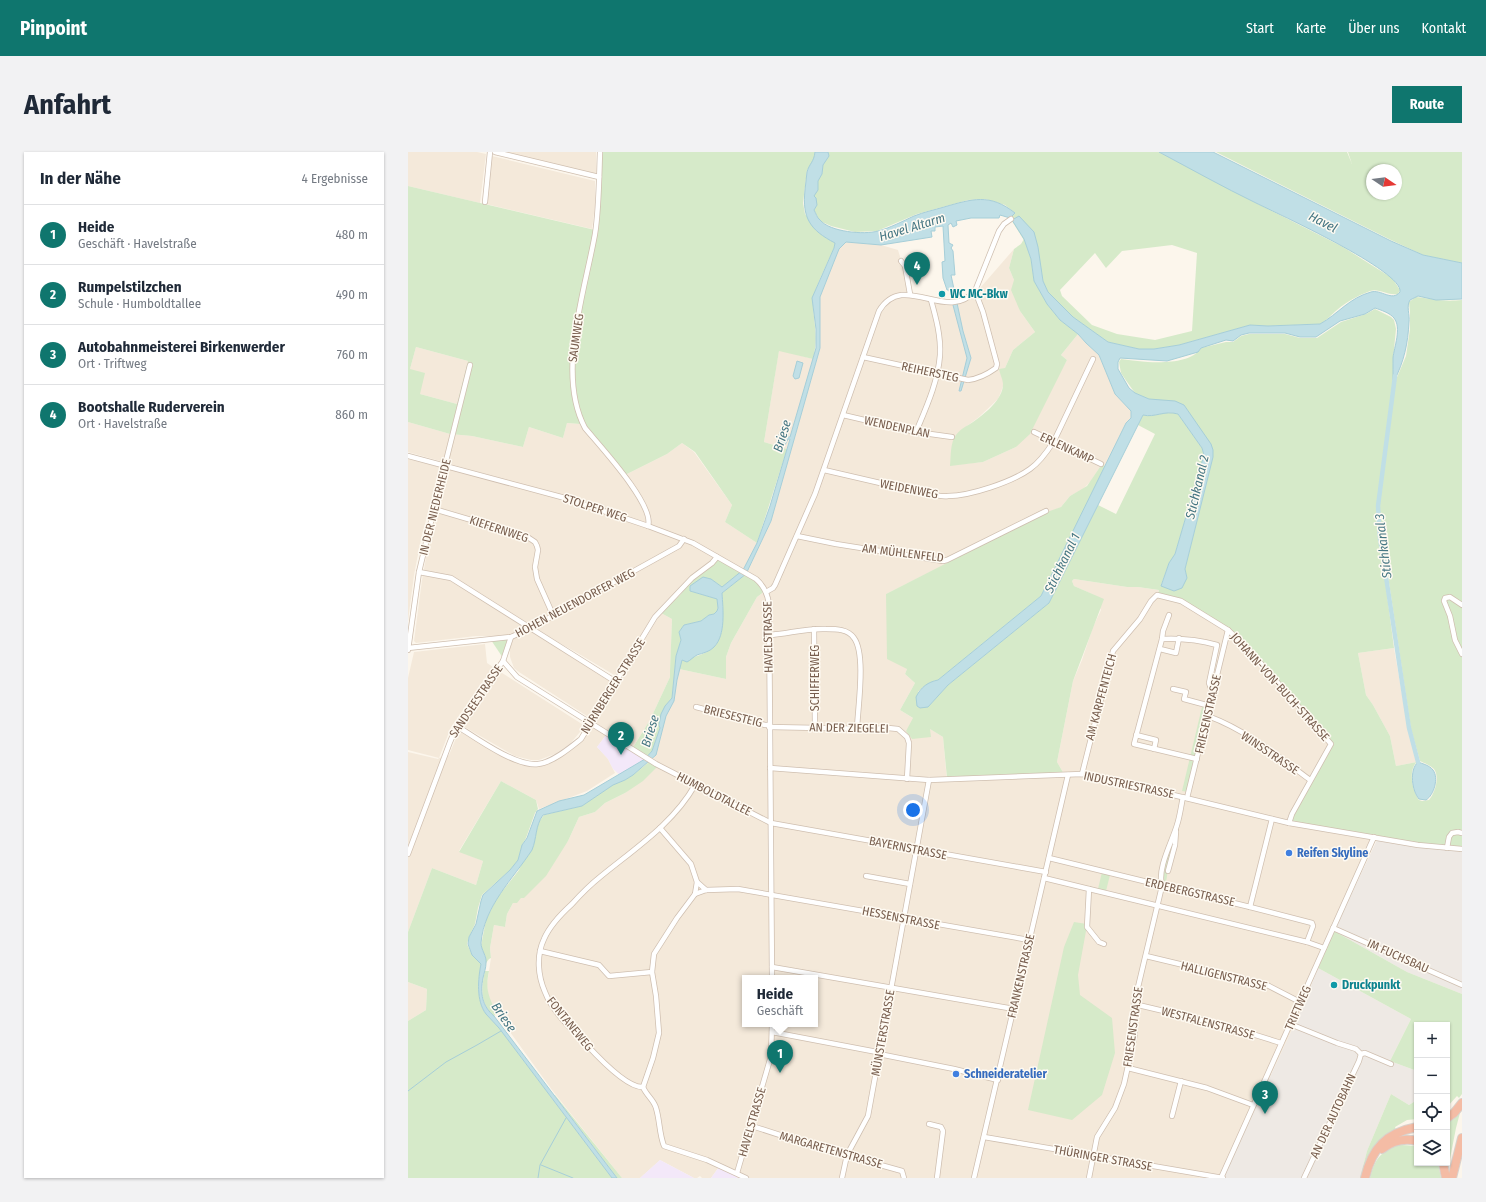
<!DOCTYPE html>
<html lang="de">
<meta charset="utf-8">
<style>
:root{--surface:#fff;--page:#f2f2f3;--text:#1f2937;--muted:#747a83;--line:#e0e1e3;--accent:#0f766e}
body{margin:0;font-family:"Fira Sans Condensed",sans-serif;background:var(--page);color:var(--text)}
.controls{position:absolute;right:12px;bottom:12px;display:grid;overflow:hidden;border-radius:0px;box-shadow:0 1px 3px #0004}
.controls button{width:36px;height:36px;display:grid;place-items:center;padding:0;border:0;border-bottom:1px solid var(--line);background:var(--surface);color:var(--text);font:20px sans-serif}
.compass{position:absolute;left:958px;top:12px;width:36px;height:36px;border-radius:50%;background:var(--surface);box-shadow:0 1px 3px #0004;rotate:103deg}
.you{position:absolute;left:505px;top:658px;width:14px;height:14px;margin:-10px;border:3px solid #fff;border-radius:50%;background:#1a73e8;box-shadow:0 0 0 6px #1a73e833}
.badge{display:grid;place-items:center;width:26px;height:26px;border-radius:50%;background:var(--accent);color:#fff;font-size:13px;font-weight:700}
.pin{position:absolute;translate:-50% -33px;filter:drop-shadow(0 1px 2px #0008)}
.pin::after{content:'';position:absolute;top:21px;width:14px;height:12px;background:inherit;clip-path:polygon(0 0,100% 0,50% 100%)}
.popup{position:absolute;left:334px;top:823px;width:76px;height:52px;box-sizing:border-box;display:grid;place-content:center;border-radius:0px;background:var(--surface);filter:drop-shadow(0 1px 3px #0005);font-size:13px;white-space:nowrap;color:var(--muted)}
.popup b{font-size:15px;color:var(--text)}
.popup::after{content:'';position:absolute;left:50%;top:100%;margin-left:-8px;border:8px solid transparent;border-top-color:var(--surface)}
.list{margin:0;padding:0;list-style:none}
h2{display:flex;justify-content:space-between;align-items:center;height:52px;margin:0;padding:0 16px;font-size:17px}
h2 small{font-size:13px;font-weight:400;color:var(--muted)}
.list li{display:grid;grid-template-columns:26px 1fr auto;gap:12px;align-items:center;box-sizing:border-box;height:60px;padding:0 16px;border-top:1px solid var(--line)}
.list b{display:block;font-size:15px;white-space:nowrap}
.list p{margin:0;font-size:13px;white-space:nowrap;color:var(--muted)}
.list em{font-size:13px;font-style:normal;color:var(--muted)}
.icon{flex:none;width:22px;height:22px;fill:none;stroke:currentColor;stroke-width:2;stroke-linecap:round;stroke-linejoin:round}
.map{position:relative;flex:none;width:1054px;height:1026px;overflow:hidden;border-radius:0px}
header{display:flex;align-items:center;gap:24px;box-sizing:border-box;height:56px;padding:0 20px;background:var(--accent);color:#fff}
header strong{font-size:19px}
nav{display:flex;gap:22px;margin-inline-start:auto;font-size:14px}
.intro{display:flex;align-items:center;justify-content:space-between;box-sizing:border-box;height:96px;padding:0 24px}
h1{margin:0;font-size:28px}
.button{padding:10px 18px;border-radius:0px;background:var(--accent);color:#fff;font-size:14px;font-weight:700}
main{display:flex;gap:24px;padding:0 24px}
aside{flex:1;background:var(--surface);border-radius:0px;box-shadow:0 1px 3px #0004}
.map>svg:first-child{display:block}
.residential{fill:#f4e9da;fill-rule:evenodd}
.industrial{fill:#eee9e4}
.education{fill:#f3e8f9}
.green{fill:#d6eac9;fill-rule:evenodd}
.water{fill:#c0dfe6;stroke:#a6ced8}
.lines{fill:none;stroke-linecap:round;stroke-linejoin:round}
.stream{stroke:#a6ced8;stroke-width:1}
.canal{stroke:#c0dfe6;stroke-width:4.5}
.minor-casing{stroke:#cfbfb0;stroke-width:6}
.motorway-casing{stroke:#d9d2cd;stroke-width:10}
.minor{stroke:#fff;stroke-width:4.5}
.motorway{stroke:#f4bca5;stroke-width:8}
.culture-dot{fill:#0f9aa8;stroke:#fefaf2;stroke-width:1.5}
.shop-dot{fill:#3f7fe0;stroke:#fefaf2;stroke-width:1.5}
.labels{text-anchor:middle;dominant-baseline:central;stroke-width:3;stroke-linejoin:round;paint-order:stroke}
.culture-label{font-size:12px;font-weight:bold;fill:#0d838f;stroke:#fefaf2;text-anchor:start}
.street-label{font-size:12px;fill:#785e4e;stroke:#fefaf2}
.shop-label{font-size:12px;font-weight:bold;fill:#366cbe;stroke:#fefaf2;text-anchor:start}
.water-label{font-size:13px;font-style:italic;fill:#457683;stroke:#fefaf2}
</style>
<header>
<strong>Pinpoint</strong>
<nav><a>Start</a><a>Karte</a><a>Über uns</a><a>Kontakt</a></nav>
</header>
<div class="intro"><h1>Anfahrt</h1><a class="button">Route</a></div>
<main>
<aside>
<h2>In der Nähe<small>4 Ergebnisse</small></h2>
<ul class="list">
<li><span class="badge">1</span><div><b>Heide</b><p>Geschäft · Havelstraße</p></div><em>480 m</em></li>
<li><span class="badge">2</span><div><b>Rumpelstilzchen</b><p>Schule · Humboldtallee</p></div><em>490 m</em></li>
<li><span class="badge">3</span><div><b>Autobahnmeisterei Birkenwerder</b><p>Ort · Triftweg</p></div><em>760 m</em></li>
<li><span class="badge">4</span><div><b>Bootshalle Ruderverein</b><p>Ort · Havelstraße</p></div><em>860 m</em></li>
</ul>
</aside>
<div class="map">
<svg width="1054" height="1026" viewBox="0 0 1054 1026">
<rect width="100%" height="100%" fill="#fcf6ec"/>
<!-- residential -->
<g class="residential">
<polygon points="0,0 69,0 78,2 72,51 0,34"/>
<polygon points="95,0 188,0 188,23"/>
<polygon points="84,4 187,29 187,53 184,77 78,52"/>
<path d="M437,90L473,93L490,98L495,114L500,143L525,150L556,149L561,147L566,143L606,97L601,116L606,128L612,159L627,180L605,198L597,216L596,231L593,240L590,247L571,265L551,280L543,313L575,310L608,295L659,208L653,203L670,182L678,191L691,203L707,242L723,259V266L718,271L697,314L694,312L682,330L675,337L662,344L653,355L478,442L499,517L497,522L507,531L492,558L535,585L539,629L656,622L649,610L665,529L674,508L685,475L693,458L686,443L666,434L664,429L666,427L719,435H730L751,438L750,441L774,448L820,476L923,590L884,669L970,683L910,816L896,852L815,1026H330L311,1015L303,1026H294L292,1024L289,1026H286L252,1008L232,1026H214L144,938L89,862L80,846L79,832L83,806L82,796L86,773L97,775L99,762L105,751L113,746L160,689L171,665L187,660L197,651L217,641L250,613L243,608L248,603L258,564L266,549L271,517L318,527V505L323,491L349,445L357,439L338,422L363,369L412,196V145L431,97ZM337,826H407V872H337Z"/>
<polygon points="8,195 60,209 49,252 12,242 2,217"/>
<polygon points="371,198 405,207 379,297 356,290"/>
<polygon points="0,270 42,282 64,284 115,295 121,275 155,286 159,271 172,272 218,327 235,353 239,373 158,345 0,300"/>
<polygon points="274,291 286,300 324,353 317,370 349,391 334,419 286,390 241,373 242,369 242,364 217,323 259,302"/>
<polygon points="0,307 32,315 13,387 6,423 0,469"/>
<polygon points="38,315 156,348 275,387 273,392 146,461 132,431 129,418 128,389 65,367 65,366 31,356"/>
<polygon points="31,361 118,385 129,394 126,414 144,462 123,474 100,484 68,484 8,491 6,489 14,428 21,389 29,363"/>
<polygon points="276,388 308,405 300,413 286,421 278,429 245,463 208,524 166,499 124,476 272,395"/>
<polygon points="253,461 264,467 262,525 242,568 224,597 183,572 203,543"/>
<polygon points="123,477 204,529 182,566 111,520 106,516 102,505 102,491 104,486"/>
<polygon points="77,492 79,511 85,515 43,575 31,606 41,603 51,579 106,610 122,614 136,613 151,607 171,591 180,581 182,573 198,583 189,595 200,607 207,621 179,639 131,657 128,648 93,629 51,699 75,709 68,733 24,716 0,780 0,600 30,607 31,606 0,598 0,526 6,500"/>
<polygon points="986,496 1000,577 1009,610 988,614 982,584 965,553 958,543 950,501"/>
<polygon points="91,519 177,574 162,592 147,602 131,608 123,608 107,604 53,573"/>
<polygon points="0,830 19,837 18,858 0,869"/>
</g>
<!-- industrial -->
<g class="industrial">
<polygon points="969,688 1054,699 1054,842 999,820 926,779"/>
<polygon points="910,816 1003,867 982,909 1009,919 1009,948 1001,953 983,942 959,999 952,1026 815,1026 896,852"/>
</g>
<!-- education -->
<g class="education">
<polygon points="198,583 237,607 212,623 205,617 200,607 189,595"/>
<polygon points="252,1008 286,1026 232,1026"/>
<polygon points="311,1015 322,1020 330,1026 303,1026"/>
</g>
<!-- green -->
<g class="green">
<path d="M192,0H407V8L399,18L395,51L397,62L415,84L427,91L426,96C422,105 405,140 405,148C405,170 411,184 405,207L371,199L356,290L379,297L349,391L317,370L324,353L287,300L274,291L259,302L215,324L172,272L159,271L155,286L121,275L115,295L64,284L42,282L0,270V34L187,78ZM8,195L60,209L49,252L12,242L17,221L2,217Z"/>
<path d="M420,0H751L848,51L935,95L984,126L992,138L990,142C980,144 971,136 962,139C951,143 938,150 929,158C923,163 919,168 912,172L860,174L842,173L771,193L746,197H731L700,190L665,165L640,140L635,129L632,114L602,66L607,61L597,53L588,50L577,47L560,48L509,62L469,79L447,80L423,74L412,69L406,58L409,53L405,44L410,38V29L414,22L415,13L421,4ZM764,93L789,101L784,179L747,188L709,182L684,173L654,144L652,138L687,101L698,116L714,99Z"/>
<path d="M808,0H939L944,12L940,0H1054V111L1015,103L983,88ZM964,18H988V42H964Z"/>
<path d="M616,87L623,107L626,129L639,152L652,168L670,182L653,203L659,208L622,282L608,295L575,310L542,314C543,304 542,291 548,283C552,277 559,274 565,270C576,262 595,248 595,232C595,228 592,222 591,217L597,216L605,198L627,180L612,159L603,138L606,128L601,116L606,97L613,92Z"/>
<path d="M1008,145C1026,147 1035,150 1054,148V696L1024,694L884,669L886,662L923,590L843,498L789,457L750,442L751,438L730,435H719L666,427L664,429L666,434L696,447L665,529L649,610L656,622L539,626L535,585L522,577L523,585L504,587L498,579L505,566L492,558L507,531L497,522L499,517L479,507L478,442L639,360L653,355L662,344L679,334L694,312L697,314L633,444L530,528C521,530 517,533 510,540L520,555L540,533L641,451L690,353L708,362L747,282L730,273L735,263C747,266 756,258 770,262L794,296L796,303L767,402L761,411L753,433L766,439L779,426L777,417L805,305V298L776,253L741,247L727,241L717,227L713,221L711,210L713,207C733,210 780,216 793,196L818,190H825L833,184L841,182H877L892,186H909L933,170L958,162L967,157L983,165L986,168L988,177L985,207V230L968,364L970,387L974,404L986,496L950,501L958,543L965,553L982,584L988,614L1009,610C1000,618 1004,639 1011,648L1014,649L1021,648C1027,641 1032,625 1026,617C1022,613 1016,611 1012,609L1003,577L977,404C973,387 971,371 971,354L987,230L998,204L1002,177V160L1001,150Z"/>
<polygon points="309,406 333,420 314,435 303,427 282,439 309,447 310,455 309,459 306,462 301,463 293,469 276,473 271,480 273,488 268,504 264,546 257,554 252,576 244,599 238,606 224,597 242,568 262,525 262,519 264,467 253,461 272,443 288,423"/>
<path d="M338,422L351,431L357,439L349,445L323,491L318,505V527L271,517L274,508C284,505 298,503 306,495C318,483 315,457 314,441Z"/>
<polygon points="101,487 95,506 83,488"/>
<polygon points="794,555 800,556 780,640 774,639"/>
<polygon points="241,610 251,613 235,629 217,641 197,651 187,660 171,665 160,689 138,724 116,746 113,746 109,751 105,751 99,762 97,775 86,773 82,796 83,806 81,807 78,811 78,806 73,794 78,768 89,746 111,718 130,671 136,663 174,654 206,632 217,628 225,623"/>
<path d="M93,629L128,648L130,657L127,661L118,686L114,693L110,708L102,718L74,743L70,756L67,772L61,785L59,792L64,803L73,812C70,827 68,849 78,862C82,867 87,871 91,876L204,1026H0V869L18,858L19,837L0,830V780L24,716L68,733L75,709L51,700Z"/>
<polygon points="762,694 764,695 758,730 754,729"/>
<polygon points="694,720 702,723 698,739 690,737"/>
<polygon points="666,770 679,772 678,779 670,823 672,843 704,866 707,901 694,943 664,968 620,958 656,795"/>
<polygon points="926,779 999,820 1054,842 1054,942 1051,946 1049,944 1039,955 1039,873 1009,873 1009,919 982,909 1003,867 910,816"/>
<path d="M77,819H81C77,838 81,845 89,862L86,864C72,852 73,836 77,819Z"/>
<polygon points="983,942 1001,953 1009,948 1009,967 999,968 987,975 988,978 982,981 955,1026 952,1026 959,999"/>
<polygon points="147,943 214,1026 209,1026 147,944"/>
<polygon points="1053,957 1048,976 1040,1017 1039,969"/>
<path d="M993,991L994,993L1009,994V1011H1030L1033,1026H962C968,1003 973,1001 993,991Z"/>
</g>
<!-- water -->
<g class="water">
<path d="M407,0H420L421,4L415,13L414,22L410,29V38L406,44L408,46L409,53L406,58C408,61 409,66 412,68C422,80 456,83 470,79C482,76 495,69 506,64C516,60 526,58 536,55C564,47 582,41 607,61L602,66L592,63L591,66H563L548,69L549,73L545,75L543,71L540,73L541,91L545,93L543,96L545,99L547,123H543L555,179L563,206L553,239H551L559,206L541,138H539L535,126L534,110L537,109L535,74L527,75V79H523L524,85L473,93L438,90L431,97L412,145V196L363,369L338,422L314,441C315,457 318,483 306,495C301,500 295,501 289,503C285,505 283,508 279,510L274,508L269,528L266,549L258,564L248,603L225,623L217,628L205,633L174,654L135,663C127,674 129,686 124,698C105,727 76,754 73,791C73,798 79,804 78,811C78,816 76,821 75,826C72,841 74,854 86,864L209,1026H204L91,876C87,871 82,867 78,862C68,849 70,827 73,812L64,803L60,792L61,785L68,772L73,749L75,743L102,718L110,708L114,693L119,686L129,659L151,649L176,643L237,607L244,599L252,576L251,573L253,562L257,554L264,546L268,504L273,488L271,480L276,473L293,469L301,463L306,462L309,459L310,456L309,447L282,439V434L295,425L303,427L314,435L335,418L349,391L362,354L382,287H380L377,293L368,292L373,277H378L380,280V285H382L408,196V177L404,146L426,96L427,91C402,78 394,66 397,38C398,32 398,26 399,20C401,12 406,10 407,0Z"/>
<path d="M751,0H805L983,89L1015,103L1054,111V147L1028,148L1010,144L1002,148C998,154 1002,163 1001,170C1000,191 996,210 986,229L985,228C985,221 985,214 985,206C986,195 994,176 986,166C982,161 973,158 967,156L957,162L932,169L908,185H892L877,181H841L833,183L825,189L818,188L793,196L790,200L759,209L712,206L710,210V217L721,236L727,241L741,247L767,249L776,253L803,292L805,298V305L777,417L779,426L774,436L766,439L753,434L761,411L767,402L796,303L794,296L770,262C756,258 747,266 735,263L641,451L540,533L520,555L512,556L509,554L508,545C513,535 520,530 530,528L633,444L718,271L723,266V259L707,242L691,203L678,191L670,182L652,168L639,152L626,129L623,107L616,87L604,68L611,64L626,80L630,95L635,129L640,140L665,165L700,190L731,197H746L771,193L842,173L860,174L912,172C930,162 941,146 963,140C973,137 984,150 992,140C996,119 868,61 848,51C815,35 783,17 751,0Z"/>
<polygon points="389,209 395,211 391,226 387,227 385,224"/>
<path d="M1010,610C1015,612 1021,613 1025,618C1031,626 1026,643 1018,648L1011,647C1004,639 1001,618 1010,610Z"/>
</g>
<g class="lines">
<!-- stream -->
<g class="stream">
<polyline points="0,939 38,910 69,893 93,879"/>
<polyline points="133,1013 165,1026"/>
<polyline points="130,1026 132,1013 158,966"/>
</g>
<!-- canal -->
<polyline class="canal" points="987,224 970,354 972,387 975,405 1001,576 1010,610"/>
<!-- minor casing -->
<g class="minor-casing">
<g id="minor">
<polyline points="87,0 191,25"/>
<path d="M192,0C191,26 191,57 187,82C177,139 148,222 177,276C191,293 247,353 240,374"/>
<polyline points="77,50 82,0"/>
<polyline points="493,109 497,114 502,142"/>
<path d="M455,205L560,228C570,227 581,221 588,216L589,212L575,160L567,139"/>
<polyline points="435,263 508,280 544,285"/>
<path d="M508,280C518,256 530,230 532,203C533,184 528,166 523,148"/>
<polyline points="626,280 693,312"/>
<path d="M0,304L157,346L240,374L285,391L348,427C356,434 360,442 361,453L364,826"/>
<path d="M416,318L524,343C529,343 535,345 540,344C562,344 604,330 622,317C632,310 639,300 646,289L685,207"/>
<polyline points="26,357 118,384 127,390 129,394 130,398 127,415 129,427 145,463"/>
<polyline points="389,384 428,392 535,409 539,408 638,359"/>
<polyline points="11,420 43,426 208,530"/>
<path d="M358,440L365,436L367,433L407,342L471,159C496,118 538,172 567,139L591,79L596,72L603,67"/>
<polyline points="1054,453 1042,445 1037,446 1036,449 1042,464 1047,488 1054,502"/>
<polyline points="406,477 407,575"/>
<path d="M361,483C380,482 398,476 418,477C428,477 440,477 446,486C458,502 450,555 449,576"/>
<polyline points="103,485 95,509 109,525 248,612 363,671 638,720"/>
<polyline points="754,487 755,479 761,463"/>
<polyline points="0,496 103,485 123,476 271,394 276,387"/>
<polyline points="752,497 768,501 771,486"/>
<polyline points="0,498 11,420 26,357 62,213"/>
<polyline points="765,537 778,540 776,547 802,554"/>
<polyline points="288,555 357,573 361,573"/>
<path d="M800,564C838,578 870,604 902,628"/>
<path d="M49,574C68,586 108,615 130,612C144,611 163,595 173,587L247,465L284,426L304,411L309,405"/>
<polyline points="361,575 463,577 480,576 490,577 499,585 501,591 499,627"/>
<polyline points="728,583 748,588 746,597"/>
<path d="M789,607L726,592L754,487C774,486 791,488 809,493L801,531L805,542"/>
<polyline points="362,616 521,628 674,622 757,641 881,671 1010,693 1054,697"/>
<polyline points="674,622 705,499 732,467 743,449 749,443 773,449 820,478 842,499 923,592 884,662 881,671"/>
<path d="M287,633C265,672 226,697 192,725C182,733 173,742 164,752C153,762 142,773 136,787C128,804 130,824 137,840C144,859 164,878 178,892C189,904 219,936 235,935C238,943 246,948 248,956C252,969 251,981 256,994L299,1008L338,1026"/>
<polyline points="779,646 820,478"/>
<polyline points="252,676 283,712 289,730 298,738"/>
<polyline points="1039,696 1041,685 1044,681 1050,680 1054,681"/>
<polyline points="0,702 42,590 49,574 95,509"/>
<polyline points="641,706 842,755 904,771 905,774 899,790"/>
<polyline points="760,719 767,693 768,679"/>
<polyline points="458,724 502,732"/>
<polyline points="636,726 899,790 916,796"/>
<polyline points="681,737 679,775 691,790 696,792"/>
<polyline points="287,742 298,738 330,737 621,788"/>
<polyline points="842,755 864,667"/>
<polyline points="925,776 1054,833"/>
<polyline points="132,799 191,813 201,824 244,820"/>
<polyline points="738,804 859,833 892,850"/>
<polyline points="364,815 606,857"/>
<polyline points="726,852 815,873 873,891"/>
<polyline points="882,872 929,891 948,897 953,902 957,901 983,912"/>
<polyline points="364,880 469,900 471,902 546,917 590,928"/>
<polyline points="720,916 799,936 845,953"/>
<polyline points="235,935 245,906 251,881 248,844 244,820 246,802 269,766 287,742 289,730"/>
<polyline points="764,964 773,929"/>
<polyline points="521,972 533,975 535,979 529,1026"/>
<polyline points="344,974 415,997 494,1019 496,1026"/>
<polyline points="576,985 815,1026"/>
<polyline points="329,1021 363,904 364,872"/>
<polyline points="434,1026 439,1003 460,964 521,628"/>
<polyline points="566,1026 660,623"/>
<path d="M681,1026L689,985L707,956L716,932L727,882L726,852L754,734C749,716 764,690 769,673C772,664 773,654 775,645"/>
<polyline points="813,1026 966,685"/>
<polyline points="896,1026 951,909 953,902"/>
</g>
</g>
<!-- motorway casing -->
<g class="motorway-casing">
<g id="motorway">
<polyline points="1039,966 1046,961 1054,951"/>
<path d="M974,997C984,989 996,986 1009,989"/>
<polyline points="1035,1011 1038,1026"/>
<path d="M957,1026C964,996 978,981 1009,975"/>
<polyline points="1044,1026 1054,986"/>
</g>
</g>
<!-- minor -->
<use href="#minor" class="minor"/>
<!-- motorway -->
<use href="#motorway" class="motorway"/>
</g>
<!-- markers -->
<g class="culture-dot">
<circle cx="534" cy="142" r="4"/>
<circle cx="926" cy="833" r="4"/>
</g>
<g class="shop-dot">
<circle cx="881" cy="701" r="4"/>
<circle cx="548" cy="922" r="4"/>
</g>
<g class="labels">
<!-- culture labels -->
<g class="culture-label">
<text x="542" y="142">WC MC-Bkw</text>
<text x="934" y="833">Druckpunkt</text>
</g>
<!-- street labels -->
<g class="street-label">
<text transform="translate(168 186) rotate(-82)">SAUMWEG</text>
<text transform="translate(522 220) rotate(12)">REIHERSTEG</text>
<text transform="translate(489 275) rotate(12)">WENDENPLAN</text>
<text transform="translate(659 296) rotate(25)">ERLENKAMP</text>
<text transform="translate(501 337) rotate(11)">WEIDENWEG</text>
<text transform="translate(27 355) rotate(-76)">IN DER NIEDERHEIDE</text>
<text transform="translate(187 356) rotate(18)">STOLPER WEG</text>
<text transform="translate(91 377) rotate(18)">KIEFERNWEG</text>
<text transform="translate(495 401) rotate(7)">AM MÜHLENFELD</text>
<text transform="translate(167 451) rotate(-28)">HOHEN NEUENDORFER WEG</text>
<text transform="translate(360 485) rotate(-91)">HAVELSTRASSE</text>
<text transform="translate(407 526) rotate(-90)">SCHIFFERWEG</text>
<text transform="translate(205 534) rotate(-58)">NÜRNBERGER STRASSE</text>
<text transform="translate(872 535) rotate(48)">JOHANN-VON-BUCH-STRASSE</text>
<text transform="translate(693 545) rotate(-75)">AM KARPFENTEICH</text>
<text transform="translate(68 549) rotate(-56)">SANDSEESTRASSE</text>
<text transform="translate(800 562) rotate(-77)">FRIESENSTRASSE</text>
<text transform="translate(325 564) rotate(14)">BRIESESTEIG</text>
<text transform="translate(441 576) rotate(1)">AN DER ZIEGELEI</text>
<text transform="translate(862 601) rotate(34)">WINSSTRASSE</text>
<text transform="translate(721 633) rotate(12)">INDUSTRIESTRASSE</text>
<text transform="translate(306 642) rotate(27)">HUMBOLDTALLEE</text>
<text transform="translate(500 696) rotate(11)">BAYERNSTRASSE</text>
<text transform="translate(782 740) rotate(13)">ERDEBERGSTRASSE</text>
<text transform="translate(493 766) rotate(11)">HESSENSTRASSE</text>
<text transform="translate(990 804) rotate(24)">IM FUCHSBAU</text>
<text transform="translate(613 824) rotate(-77)">FRANKENSTRASSE</text>
<text transform="translate(816 824) rotate(14)">HALLIGENSTRASSE</text>
<text transform="translate(890 856) rotate(-66)">TRIFTWEG</text>
<text transform="translate(800 871) rotate(15)">WESTFALENSTRASSE</text>
<text transform="translate(162 872) rotate(51)">FONTANEWEG</text>
<text transform="translate(725 875) rotate(-82)">FRIESENSTRASSE</text>
<text transform="translate(475 881) rotate(-80)">MÜNSTERSTRASSE</text>
<text transform="translate(925 964) rotate(-65)">AN DER AUTOBAHN</text>
<text transform="translate(344 970) rotate(-74)">HAVELSTRASSE</text>
<text transform="translate(423 998) rotate(16)">MARGARETENSTRASSE</text>
<text transform="translate(695 1006) rotate(10)">THÜRINGER STRASSE</text>
</g>
<!-- shop labels -->
<g class="shop-label">
<text x="889" y="701">Reifen Skyline</text>
<text x="556" y="922">Schneideratelier</text>
</g>
<!-- water labels -->
<g class="water-label">
<text transform="translate(915 70) rotate(27)">Havel</text>
<text transform="translate(504 75) rotate(-17)">Havel Altarm</text>
<text transform="translate(374 284) rotate(-73)">Briese</text>
<text transform="translate(789 335) rotate(-77)">Stichkanal 2</text>
<text transform="translate(975 394) rotate(-97)">Stichkanal 3</text>
<text transform="translate(654 411) rotate(-64)">Stichkanal 1</text>
<text transform="translate(242 579) rotate(-73)">Briese</text>
<text transform="translate(96 865) rotate(55)">Briese</text>
</g>
</g>
</svg>
<div class="controls">
<button>+</button>
<button>−</button>
<button><svg class="icon" aria-label="locate" viewBox="0 0 24 24"><circle cx="12" cy="12" r="6"/><path d="M12 2v4M12 18v4M2 12h4M18 12h4"/></svg></button>
<button><svg class="icon" aria-label="layers" viewBox="0 0 24 24"><path d="M12 4l9 5-9 5-9-5zM3 14l9 5 9-5"/></svg></button>
</div>
<svg class="compass" viewBox="-18 -18 36 36"><path d="M0-13l5 13h-10z" fill="#e53935"/><path d="M0 13l5-13h-10z" fill="#747a83"/></svg>
<div class="you"></div>
<div class="pin badge" style="left:372px;top:921px">1</div>
<div class="popup"><b>Heide</b>Geschäft</div>
<div class="pin badge" style="left:213px;top:603px">2</div>
<div class="pin badge" style="left:857px;top:962px">3</div>
<div class="pin badge" style="left:509px;top:133px">4</div>
</div>
</main>
